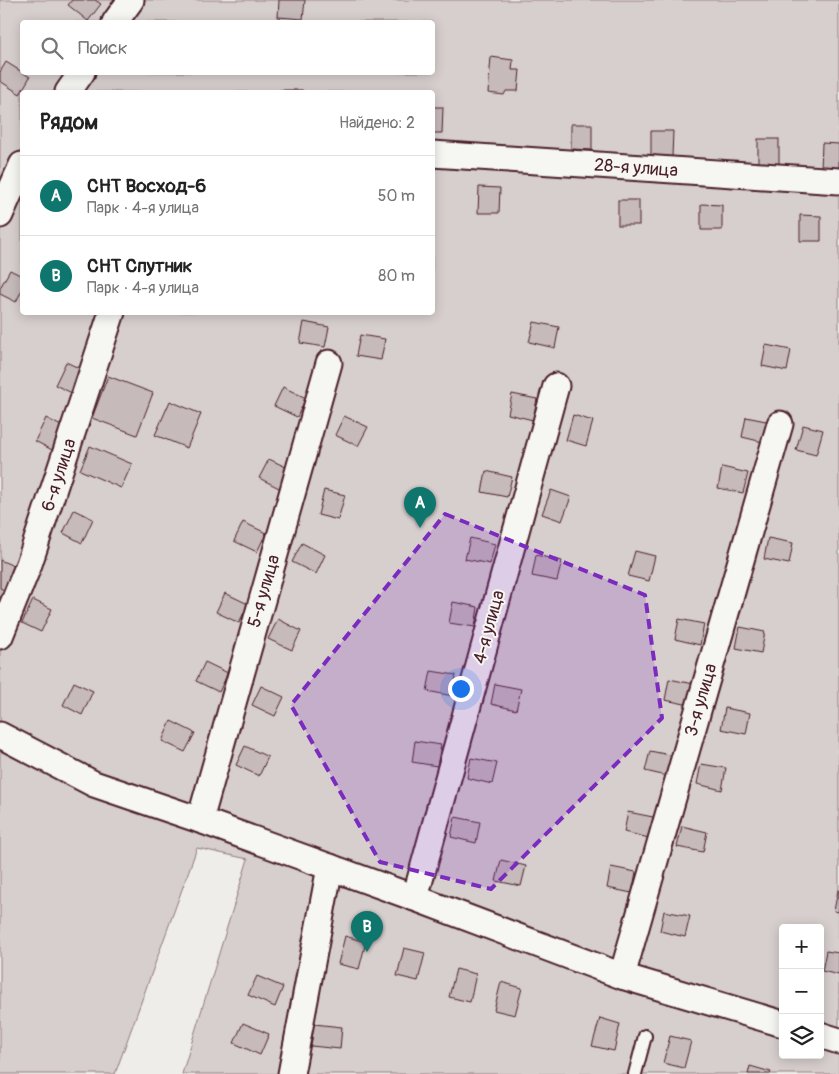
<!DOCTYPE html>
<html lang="ru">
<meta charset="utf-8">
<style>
:root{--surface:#fff;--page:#f6f6f6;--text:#222;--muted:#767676;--line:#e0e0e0;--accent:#0f766e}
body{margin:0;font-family:Pangolin,sans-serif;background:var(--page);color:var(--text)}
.controls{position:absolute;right:15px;bottom:15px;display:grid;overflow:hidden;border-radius:5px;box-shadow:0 2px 12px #0003}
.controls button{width:45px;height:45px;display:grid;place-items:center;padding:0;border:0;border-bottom:1px solid var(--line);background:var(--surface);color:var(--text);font:25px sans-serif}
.you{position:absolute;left:460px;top:688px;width:18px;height:18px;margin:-12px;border:4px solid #fff;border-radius:50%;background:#1a73e8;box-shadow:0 0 0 8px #1a73e833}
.badge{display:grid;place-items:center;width:32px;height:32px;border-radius:50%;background:var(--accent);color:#fff;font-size:16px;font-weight:700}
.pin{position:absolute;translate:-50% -41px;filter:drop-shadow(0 1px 2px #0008)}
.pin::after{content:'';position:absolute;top:26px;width:18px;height:15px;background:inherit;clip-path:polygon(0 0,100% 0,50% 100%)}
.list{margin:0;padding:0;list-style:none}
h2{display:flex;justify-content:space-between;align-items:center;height:65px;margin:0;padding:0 20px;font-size:21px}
h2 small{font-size:16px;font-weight:400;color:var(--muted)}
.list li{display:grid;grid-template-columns:32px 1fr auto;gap:15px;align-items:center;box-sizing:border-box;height:80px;padding:0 20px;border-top:1px solid var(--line)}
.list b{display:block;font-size:19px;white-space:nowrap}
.list p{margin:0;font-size:16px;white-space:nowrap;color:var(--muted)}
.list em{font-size:16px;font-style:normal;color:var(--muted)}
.icon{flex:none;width:28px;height:28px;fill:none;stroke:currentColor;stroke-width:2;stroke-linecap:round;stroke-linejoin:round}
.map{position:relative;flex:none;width:839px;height:1074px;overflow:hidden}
.search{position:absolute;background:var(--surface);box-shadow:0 2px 12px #0003;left:20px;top:20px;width:415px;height:55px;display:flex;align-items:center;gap:12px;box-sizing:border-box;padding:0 18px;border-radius:5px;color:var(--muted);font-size:19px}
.panel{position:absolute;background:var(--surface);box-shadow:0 2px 12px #0003;left:20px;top:90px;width:415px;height:225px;border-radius:5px}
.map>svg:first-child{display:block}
.green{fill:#d7cfce;stroke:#90777c;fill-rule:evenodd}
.building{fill:#c6babb;stroke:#4a1f2b}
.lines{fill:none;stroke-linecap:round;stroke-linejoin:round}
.service-casing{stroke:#4a1f2b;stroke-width:16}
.minor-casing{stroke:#4a1f2b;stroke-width:29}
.service{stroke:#f6f6f2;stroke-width:12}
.minor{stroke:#f6f6f2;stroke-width:25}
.marked{fill:#7b2cbf;fill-opacity:0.2;stroke:#7b2cbf;stroke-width:4;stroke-dasharray:10 6;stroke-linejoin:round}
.labels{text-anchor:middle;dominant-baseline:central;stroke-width:4;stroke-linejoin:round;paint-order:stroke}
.street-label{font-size:18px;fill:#4a1f2b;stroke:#f6f6f2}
</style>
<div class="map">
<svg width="839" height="1074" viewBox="0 0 839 1074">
<rect width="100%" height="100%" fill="#efedea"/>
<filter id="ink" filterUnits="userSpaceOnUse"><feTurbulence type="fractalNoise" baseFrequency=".02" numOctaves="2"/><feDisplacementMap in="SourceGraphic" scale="10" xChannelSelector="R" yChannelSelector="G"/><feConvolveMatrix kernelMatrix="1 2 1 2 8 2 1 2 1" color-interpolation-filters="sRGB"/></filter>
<g filter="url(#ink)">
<!-- green -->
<path class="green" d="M0,0H839V1074H182L248,859L197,848L115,1074H0ZM22,22H432V72H22ZM22,92H432V312H22ZM783,928H820V1055H783Z"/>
<!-- building -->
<g class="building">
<polygon points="72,0 95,0 101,4 88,21 68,5"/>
<polygon points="279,0 305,0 303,19 278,17"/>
<polygon points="491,57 513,60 512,70 520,70 518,91 506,91 504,95 488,93"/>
<polygon points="6,62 30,77 20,94 0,81 0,72"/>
<rect x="280" y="90" width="22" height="2"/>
<polygon points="432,107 443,107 442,133 432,133"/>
<polygon points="571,124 592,124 592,150 571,149"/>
<polygon points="651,131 673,131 672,157 651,157"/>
<rect x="758" y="139" width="21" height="26"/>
<polygon points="822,143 839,144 839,169 821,169"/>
<polygon points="479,187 500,188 499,213 478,213"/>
<rect x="618" y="200" width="21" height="25"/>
<polygon points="701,204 722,205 722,230 701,230"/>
<polygon points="800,215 821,216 821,241 800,241"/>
<polygon points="10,270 22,276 22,290 16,302 0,294 0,288"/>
<polygon points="304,322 329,327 325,347 300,343"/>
<polygon points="534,322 559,327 555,348 529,342"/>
<polygon points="360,335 385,339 381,360 356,356"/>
<polygon points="766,345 791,350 787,371 762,366"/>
<polygon points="66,362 85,371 74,394 55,385"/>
<polygon points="108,376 153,393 137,435 92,418"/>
<polygon points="283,387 306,398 297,417 274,406"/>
<polygon points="512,394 537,399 533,420 508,414"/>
<polygon points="170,401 201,414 187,448 155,435"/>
<polygon points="573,415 593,421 586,446 566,440"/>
<polygon points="344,416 368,427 358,446 335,435"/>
<polygon points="746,417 771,422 767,443 742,437"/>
<polygon points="46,418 65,428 54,451 35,441"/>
<polygon points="803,425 823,430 816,455 796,450"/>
<polygon points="90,446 132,464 121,488 80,470"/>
<polygon points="269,459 292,470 283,490 259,478"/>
<polygon points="722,467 748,473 743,493 718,488"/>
<polygon points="486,471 512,477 507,497 482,492"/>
<polygon points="324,490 345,495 338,520 318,515"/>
<polygon points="551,490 571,497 562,521 542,514"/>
<polygon points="74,510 93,519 82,543 63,533"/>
<polygon points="243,522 266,533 257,552 234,541"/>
<polygon points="470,538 495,544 490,564 465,559"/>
<polygon points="768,538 793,543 789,564 764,559"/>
<polygon points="302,543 325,555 316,574 292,562"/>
<polygon points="635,551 655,556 649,581 628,576"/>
<polygon points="536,555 562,561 557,581 532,576"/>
<polygon points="0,560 16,567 4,590 0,588"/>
<polygon points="225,593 248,604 239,623 216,612"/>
<polygon points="33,600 52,609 41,632 22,623"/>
<polygon points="453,602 478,607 475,627 449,623"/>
<polygon points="278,619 301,631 292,650 268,639"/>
<polygon points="679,619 704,624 700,645 675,639"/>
<polygon points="740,627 765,632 761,653 736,648"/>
<polygon points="205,662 228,673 219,692 196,681"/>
<polygon points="431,671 456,675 453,696 427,691"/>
<polygon points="669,679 694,684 690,705 665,700"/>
<polygon points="74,682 93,691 82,715 63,705"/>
<polygon points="495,684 521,689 516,710 491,704"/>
<polygon points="261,686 284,697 275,716 252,705"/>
<polygon points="725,708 750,713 746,734 721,729"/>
<polygon points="171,721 195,733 185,752 162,741"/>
<polygon points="415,741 441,745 437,766 412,762"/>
<polygon points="245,746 268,757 259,776 236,765"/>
<polygon points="650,751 675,756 671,777 645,771"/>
<polygon points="471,758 497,763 492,784 467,778"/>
<polygon points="701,764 726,768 722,790 697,784"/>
<polygon points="628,812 653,817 649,838 624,832"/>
<polygon points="455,817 480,822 476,843 451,837"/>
<polygon points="682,826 707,832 703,852 677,847"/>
<polygon points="501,860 526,866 521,886 496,881"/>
<polygon points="611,867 636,872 632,893 607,888"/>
<polygon points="838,890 839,890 839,912 834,911"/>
<polygon points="664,911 690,916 685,937 660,931"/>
<polygon points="345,936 366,942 359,969 338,964"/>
<polygon points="404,948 425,953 418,981 397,976"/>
<polygon points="826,951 839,953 839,975 822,971"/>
<polygon points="456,969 476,974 470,1002 449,997"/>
<polygon points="257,976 283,987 275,1007 248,995"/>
<polygon points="501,982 522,988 515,1015 494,1010"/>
<polygon points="600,1018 620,1024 614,1051 592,1046"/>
<polygon points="243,1023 269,1034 260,1055 234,1043"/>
<polygon points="314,1024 342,1027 340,1049 311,1046"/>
<polygon points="670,1036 691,1041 684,1068 663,1063"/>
<polygon points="750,1066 771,1072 770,1074 748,1074"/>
</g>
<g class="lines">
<!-- service casing -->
<g class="service-casing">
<polyline id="service" points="635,1074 645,1036"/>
</g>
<!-- minor casing -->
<g class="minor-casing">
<g id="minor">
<polyline points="115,22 131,0"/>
<polyline points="68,92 82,72"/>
<polyline points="432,154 839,181"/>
<polyline points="0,215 22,165"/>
<polyline points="0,636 29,564 112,312"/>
<polyline points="0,735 94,784 200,820 415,898 622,976 783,1024"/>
<polyline points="200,820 329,363"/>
<polyline points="415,898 556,386"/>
<polyline points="622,976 780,424"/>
<polyline points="820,1035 839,1041"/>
<polyline points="291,1074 330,867"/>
</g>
</g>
<!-- service -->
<use href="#service" class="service"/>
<!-- minor -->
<use href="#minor" class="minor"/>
</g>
</g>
<!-- marked area -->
<path class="marked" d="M445,514L645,595L662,718L491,889L380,862L291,705Z"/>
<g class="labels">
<!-- street labels -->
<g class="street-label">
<text transform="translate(636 168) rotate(4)">28-я улица</text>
<text transform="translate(59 475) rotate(-72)">6-я улица</text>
<text transform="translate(264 591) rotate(-74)">5-я улица</text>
<text transform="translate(489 627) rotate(-75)">4-я улица</text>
<text transform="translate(701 700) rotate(-74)">3-я улица</text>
</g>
</g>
</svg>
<div class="controls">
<button>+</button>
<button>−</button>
<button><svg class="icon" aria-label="layers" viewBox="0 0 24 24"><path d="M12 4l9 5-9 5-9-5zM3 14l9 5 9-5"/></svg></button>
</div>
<div class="you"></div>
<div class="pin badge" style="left:420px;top:528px">A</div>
<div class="pin badge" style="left:367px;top:952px">B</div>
<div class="search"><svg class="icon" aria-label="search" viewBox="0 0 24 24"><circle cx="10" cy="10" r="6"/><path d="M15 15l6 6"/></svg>Поиск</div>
<section class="panel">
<h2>Рядом<small>Найдено: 2</small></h2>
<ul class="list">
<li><span class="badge">A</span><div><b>СНТ Восход-6</b><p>Парк · 4-я улица</p></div><em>50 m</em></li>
<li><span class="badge">B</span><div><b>СНТ Спутник</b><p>Парк · 4-я улица</p></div><em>80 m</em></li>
</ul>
</section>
</div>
